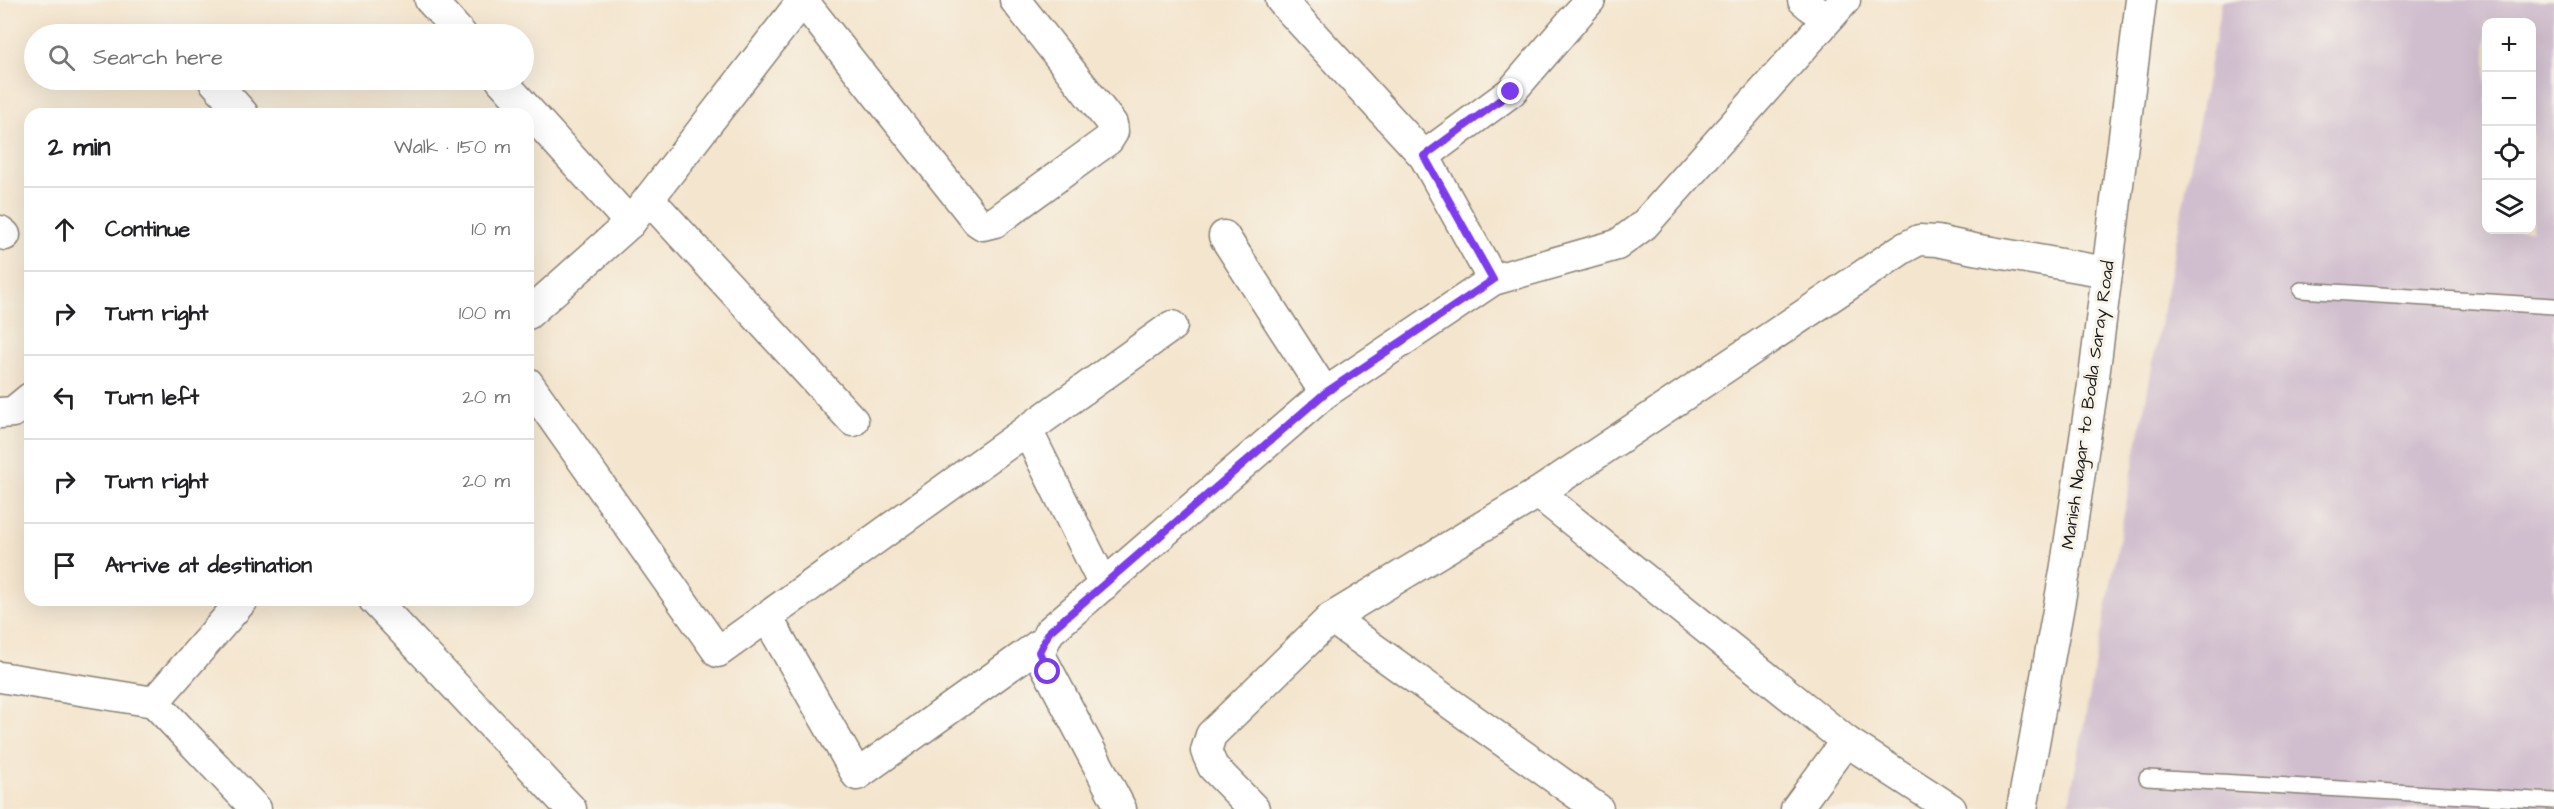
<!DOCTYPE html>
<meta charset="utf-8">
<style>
:root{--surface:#fff;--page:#f6f6f6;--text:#202124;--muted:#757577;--line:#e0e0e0}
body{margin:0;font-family:"Architects Daughter",sans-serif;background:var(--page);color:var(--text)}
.controls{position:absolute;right:18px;top:18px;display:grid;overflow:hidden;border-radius:12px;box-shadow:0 6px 24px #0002}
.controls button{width:54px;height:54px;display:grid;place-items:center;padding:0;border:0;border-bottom:2px solid var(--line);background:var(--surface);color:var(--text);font:30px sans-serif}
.stop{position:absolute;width:18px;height:18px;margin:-14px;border:4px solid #7c3aed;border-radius:50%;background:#fff}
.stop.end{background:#7c3aed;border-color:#fff;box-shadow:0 2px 6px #0008}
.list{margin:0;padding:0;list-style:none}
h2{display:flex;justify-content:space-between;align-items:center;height:78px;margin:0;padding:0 24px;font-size:26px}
h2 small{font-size:20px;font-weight:400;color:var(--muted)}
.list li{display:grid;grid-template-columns:39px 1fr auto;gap:18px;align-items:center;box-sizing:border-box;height:84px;padding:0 24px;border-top:2px solid var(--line)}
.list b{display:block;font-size:22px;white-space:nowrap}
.list em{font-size:20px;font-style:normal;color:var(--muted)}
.icon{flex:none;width:33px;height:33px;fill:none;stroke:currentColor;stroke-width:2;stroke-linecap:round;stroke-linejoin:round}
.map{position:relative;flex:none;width:2554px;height:809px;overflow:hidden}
.search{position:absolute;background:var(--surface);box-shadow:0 6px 24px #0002;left:24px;top:24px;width:510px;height:66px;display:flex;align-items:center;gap:15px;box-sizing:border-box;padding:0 21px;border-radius:33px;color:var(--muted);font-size:22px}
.panel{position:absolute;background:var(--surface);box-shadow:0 6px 24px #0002;left:24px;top:108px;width:510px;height:498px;border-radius:18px}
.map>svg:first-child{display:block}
.industrial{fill:#d0bdce;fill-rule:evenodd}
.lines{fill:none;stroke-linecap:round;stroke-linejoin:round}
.service-casing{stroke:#888075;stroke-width:18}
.minor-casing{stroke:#888075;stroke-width:33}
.service{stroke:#fff;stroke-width:15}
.minor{stroke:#fff;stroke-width:30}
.route{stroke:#7c3aed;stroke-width:8}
.labels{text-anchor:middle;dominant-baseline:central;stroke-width:6;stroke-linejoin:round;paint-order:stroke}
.street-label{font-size:18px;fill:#1c1c1c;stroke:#f7f3e8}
</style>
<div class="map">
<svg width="2554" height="809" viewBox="0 0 2554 809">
<rect width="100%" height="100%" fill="#f7f3e8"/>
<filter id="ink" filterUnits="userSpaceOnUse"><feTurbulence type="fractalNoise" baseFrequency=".0167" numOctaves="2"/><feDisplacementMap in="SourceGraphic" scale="12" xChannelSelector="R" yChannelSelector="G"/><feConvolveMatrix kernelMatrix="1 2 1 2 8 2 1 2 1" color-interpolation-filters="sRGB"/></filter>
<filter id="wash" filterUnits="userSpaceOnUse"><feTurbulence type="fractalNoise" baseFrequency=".008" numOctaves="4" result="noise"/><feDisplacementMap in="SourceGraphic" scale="24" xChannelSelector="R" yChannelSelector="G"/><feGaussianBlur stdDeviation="1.35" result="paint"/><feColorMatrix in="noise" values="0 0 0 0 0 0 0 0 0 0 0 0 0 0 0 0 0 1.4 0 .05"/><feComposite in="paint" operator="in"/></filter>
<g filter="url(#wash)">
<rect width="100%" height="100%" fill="#f4e5ce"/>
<!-- industrial -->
<path class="industrial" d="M2222,0H2554V809H2180L2069,803ZM2486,22H2532V230H2486Z"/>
</g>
<g filter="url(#ink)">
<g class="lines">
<!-- service casing -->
<g class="service-casing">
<g id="service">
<polyline points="2301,290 2554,306"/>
<polyline points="2147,778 2554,801"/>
</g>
</g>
<!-- minor casing -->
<g class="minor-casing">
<g id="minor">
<polyline points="430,0 461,34"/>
<polyline points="1281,0 1424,156 1511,92 1590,0"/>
<polyline points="803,1 977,221 983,225 995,222 1108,140 1113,132 1112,124 1015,0"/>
<polyline points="1820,28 1845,0"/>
<polyline points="213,80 243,114"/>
<polyline points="501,80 630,223 803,0"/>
<polyline points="1424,156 1493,280"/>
<polyline points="649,199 853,421"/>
<polyline points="0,231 5,235"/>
<polyline points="1224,236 1325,393"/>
<polyline points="528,314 630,223"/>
<polyline points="528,383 718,652 1172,326"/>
<polyline points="0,413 13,412 30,398"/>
<polyline points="1027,430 1104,585"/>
<polyline points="1538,493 1846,741 1951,809"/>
<polyline points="374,600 571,809"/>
<polyline points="767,617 857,775 1043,642"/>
<polyline points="1331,618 1598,809"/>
<polyline points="0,677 154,702 256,809"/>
<polyline points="154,702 243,600"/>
<polyline points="1121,809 1039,653 1049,632 1325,393 1493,280 1617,245 1644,225 1820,28 1824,22 1822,16 1803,0"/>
<polyline points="1254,809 1213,767 1206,751 1211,735 1331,618 1538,493 1902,249 1919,240 1937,241 1974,249 2107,272"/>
<polyline points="1796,809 1846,741"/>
<polyline points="2022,809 2065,572 2093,385 2141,0"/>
</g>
</g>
<!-- service -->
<use href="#service" class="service"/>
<!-- minor -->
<use href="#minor" class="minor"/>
</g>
</g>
<g class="lines" filter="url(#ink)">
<!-- route -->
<polyline class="route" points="1048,672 1039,652 1049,632 1325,393 1493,280 1424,156 1511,92"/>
</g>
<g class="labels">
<!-- street labels -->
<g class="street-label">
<text transform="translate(2088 405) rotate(-82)">Manish Nagar to Bodla Saray Road</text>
</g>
</g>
</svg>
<div class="controls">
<button>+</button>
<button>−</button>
<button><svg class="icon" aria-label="locate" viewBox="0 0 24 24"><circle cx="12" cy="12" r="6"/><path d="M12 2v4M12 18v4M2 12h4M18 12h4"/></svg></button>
<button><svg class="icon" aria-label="layers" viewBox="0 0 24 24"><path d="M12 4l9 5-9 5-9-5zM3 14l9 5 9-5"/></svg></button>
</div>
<div class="stop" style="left:1048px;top:672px"></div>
<div class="stop end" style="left:1511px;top:92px"></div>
<div class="search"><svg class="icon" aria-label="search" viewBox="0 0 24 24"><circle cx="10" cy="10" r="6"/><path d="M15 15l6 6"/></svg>Search here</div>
<section class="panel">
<h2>2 min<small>Walk · 150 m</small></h2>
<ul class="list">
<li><svg class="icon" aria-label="ahead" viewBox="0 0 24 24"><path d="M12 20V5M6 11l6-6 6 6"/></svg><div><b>Continue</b></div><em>10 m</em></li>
<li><svg class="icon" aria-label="right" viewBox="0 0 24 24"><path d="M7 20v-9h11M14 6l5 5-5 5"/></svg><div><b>Turn right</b></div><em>100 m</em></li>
<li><svg class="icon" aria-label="left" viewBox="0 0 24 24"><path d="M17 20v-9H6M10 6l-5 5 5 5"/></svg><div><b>Turn left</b></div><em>20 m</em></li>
<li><svg class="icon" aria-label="right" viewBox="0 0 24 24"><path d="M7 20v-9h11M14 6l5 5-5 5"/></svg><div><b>Turn right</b></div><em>20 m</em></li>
<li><svg class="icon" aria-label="arrive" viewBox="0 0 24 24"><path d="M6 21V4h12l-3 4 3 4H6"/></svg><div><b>Arrive at destination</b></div></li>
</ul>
</section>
</div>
